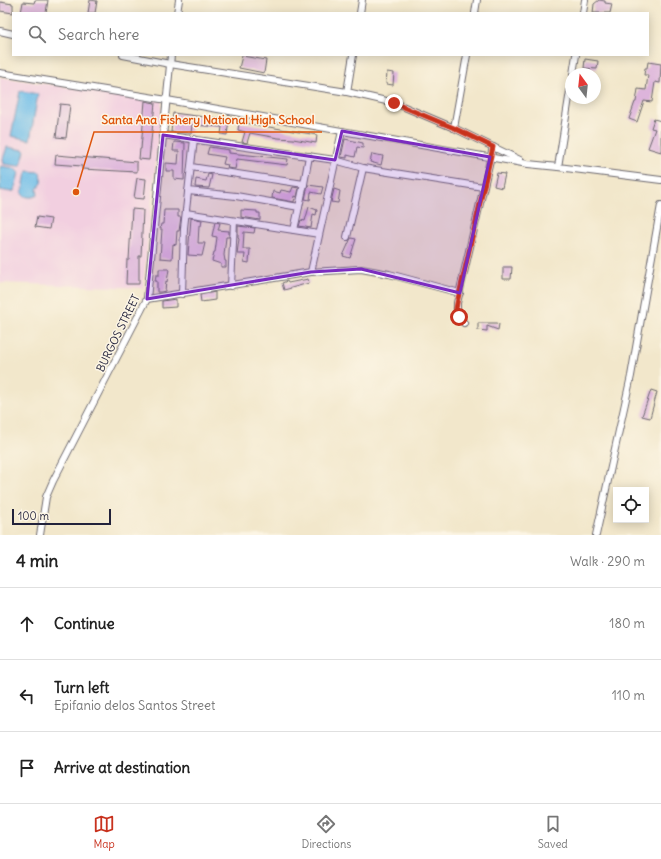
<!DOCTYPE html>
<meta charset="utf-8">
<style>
:root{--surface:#fff;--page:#f2f2f2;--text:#222;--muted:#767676;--line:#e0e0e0;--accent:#c8321e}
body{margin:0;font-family:Delius,sans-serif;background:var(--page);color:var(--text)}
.controls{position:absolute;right:12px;bottom:12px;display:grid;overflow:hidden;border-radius:0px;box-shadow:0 2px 10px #0003}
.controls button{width:36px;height:36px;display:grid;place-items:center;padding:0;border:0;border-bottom:1px solid var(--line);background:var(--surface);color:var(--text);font:20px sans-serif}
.compass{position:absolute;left:565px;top:68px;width:36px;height:36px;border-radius:50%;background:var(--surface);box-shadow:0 2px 10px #0003;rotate:345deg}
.scale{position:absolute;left:12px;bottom:10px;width:99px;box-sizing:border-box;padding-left:4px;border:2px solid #22223b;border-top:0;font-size:11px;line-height:14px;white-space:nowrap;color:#22223b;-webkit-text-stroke:3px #fcf5e5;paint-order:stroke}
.stop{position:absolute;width:12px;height:12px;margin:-9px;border:3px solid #c8321e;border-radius:50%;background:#fff}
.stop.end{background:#c8321e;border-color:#fff;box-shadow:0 1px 4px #0008}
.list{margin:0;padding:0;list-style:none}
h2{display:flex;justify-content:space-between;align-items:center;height:52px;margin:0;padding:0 16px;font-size:17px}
h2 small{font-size:13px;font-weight:400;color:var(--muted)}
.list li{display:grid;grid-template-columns:26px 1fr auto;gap:12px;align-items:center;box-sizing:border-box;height:72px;padding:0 16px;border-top:1px solid var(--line)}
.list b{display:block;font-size:15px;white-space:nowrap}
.list p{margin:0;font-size:13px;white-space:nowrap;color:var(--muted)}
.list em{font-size:13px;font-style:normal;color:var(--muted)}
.icon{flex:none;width:22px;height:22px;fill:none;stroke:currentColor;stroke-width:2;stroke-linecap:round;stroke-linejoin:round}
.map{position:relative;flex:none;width:661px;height:535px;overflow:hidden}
.search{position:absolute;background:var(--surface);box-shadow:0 2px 10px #0003;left:12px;right:12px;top:12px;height:44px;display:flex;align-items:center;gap:10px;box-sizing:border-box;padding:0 14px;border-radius:0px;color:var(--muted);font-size:15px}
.sheet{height:268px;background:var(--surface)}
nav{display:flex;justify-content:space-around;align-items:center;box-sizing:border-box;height:56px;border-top:1px solid var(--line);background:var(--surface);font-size:11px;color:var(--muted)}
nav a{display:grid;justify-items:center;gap:2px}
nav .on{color:var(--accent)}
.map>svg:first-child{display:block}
.built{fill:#f2cfe0}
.water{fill:#6ebde9;stroke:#487092}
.building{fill:#ddb4db}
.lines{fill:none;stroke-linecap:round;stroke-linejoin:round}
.minor-casing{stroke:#6b676d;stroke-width:8}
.minor{stroke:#fff;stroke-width:6}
.route{stroke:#c8321e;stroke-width:5}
.marked{fill:#7b2cbf;fill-opacity:0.2;stroke:#7b2cbf;stroke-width:3;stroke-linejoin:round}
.labels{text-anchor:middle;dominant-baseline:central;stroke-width:3;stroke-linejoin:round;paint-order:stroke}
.street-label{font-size:11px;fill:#22223b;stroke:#fcf5e5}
.leader{fill:none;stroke:#de560e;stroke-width:1.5}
.callout-dot{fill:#de560e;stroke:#fcf5e5;stroke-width:1.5}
.callout-label{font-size:12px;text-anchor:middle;font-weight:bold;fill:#de560e;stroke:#fcf5e5;stroke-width:3;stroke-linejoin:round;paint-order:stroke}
</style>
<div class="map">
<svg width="661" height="535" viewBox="0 0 661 535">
<rect width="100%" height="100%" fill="#fcf5e5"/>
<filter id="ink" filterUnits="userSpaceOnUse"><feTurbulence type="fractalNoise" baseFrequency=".025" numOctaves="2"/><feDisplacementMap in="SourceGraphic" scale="8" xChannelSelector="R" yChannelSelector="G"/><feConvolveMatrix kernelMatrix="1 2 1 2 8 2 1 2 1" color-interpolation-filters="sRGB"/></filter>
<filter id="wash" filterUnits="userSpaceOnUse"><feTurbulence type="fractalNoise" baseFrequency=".012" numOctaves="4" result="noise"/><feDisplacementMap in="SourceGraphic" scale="16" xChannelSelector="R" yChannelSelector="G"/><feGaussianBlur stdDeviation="0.9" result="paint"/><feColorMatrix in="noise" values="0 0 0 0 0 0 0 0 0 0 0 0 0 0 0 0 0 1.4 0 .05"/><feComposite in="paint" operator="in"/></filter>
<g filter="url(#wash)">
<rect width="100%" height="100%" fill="#f2e7cb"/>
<!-- built -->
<polygon class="built" points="0,77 162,101 143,288 0,283"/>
<!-- water -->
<g class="water">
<polygon points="20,91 38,94 30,140 11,136"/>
<polygon points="7,147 24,150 25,151 21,165 18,166 4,164 3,159"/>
<polygon points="1,166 14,168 19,173 14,191 11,192 0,190 0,168"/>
<path d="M28,171L40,172L41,179L42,181V183L37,189L38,195C33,198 26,198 22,194L26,173Z"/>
</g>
<g id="blocks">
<!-- building -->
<g class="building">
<polygon points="35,0 48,0 46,13 21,13 23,2 34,3"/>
<polygon points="90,0 97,1 95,13 88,13"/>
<polygon points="599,0 605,1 605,3 612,4 610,13 593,13 594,4"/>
<polygon points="0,2 13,4 13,13 0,11"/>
<polygon points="242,56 266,60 264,73 239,68"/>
<polygon points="585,59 598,61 597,69 584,68"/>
<polygon points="648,62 661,64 660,83 655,82 652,102 644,101 637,122 629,119 635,102 636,102 638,89 646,90 648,75 644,75 645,68 647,68"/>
<polygon points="387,72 394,73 393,85 386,84"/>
<polygon points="145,101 155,103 149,160 139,159 140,149 141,149"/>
<polygon points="60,104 70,105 66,138 56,137"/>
<polygon points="173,113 229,120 227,135 221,134 222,127 192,125 191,133 171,132"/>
<polygon points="654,119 661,121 661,152 648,148 655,129 651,128"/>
<polygon points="239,122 317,135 316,143 293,139 278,138 250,133 247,143 242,142 245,132 238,130"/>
<polygon points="345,139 363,143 363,148 357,147 355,157 347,155 347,158 341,157"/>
<polygon points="174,142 185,143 184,180 174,179 174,171 166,171 166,163 178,164 179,151 173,151"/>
<polygon points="209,147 229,150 229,153 288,159 287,165 237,159 235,169 227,168 228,165 223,164 225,157 207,154"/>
<polygon points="372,154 383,156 381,165 370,162"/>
<polygon points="56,155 137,162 137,172 82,169 82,166 55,164"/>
<polygon points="497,173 505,174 502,188 494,186"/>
<polygon points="208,174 212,175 209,188 195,187 196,179 206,181"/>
<polygon points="137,178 146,179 144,199 134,198"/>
<polygon points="308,185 323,187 321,194 311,192 310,200 305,199"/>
<polygon points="293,187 299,188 297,197 295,196 294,202 272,198 273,191 280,193 281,190 291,192"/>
<polygon points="334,189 340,191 338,203 331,202"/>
<polygon points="309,207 317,210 316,215 313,214 311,228 299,226 301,220 305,221"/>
<polygon points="132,209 143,210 141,256 139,256 139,284 126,284 127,260 129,260"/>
<polygon points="164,210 178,210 178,217 181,217 179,231 177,231 176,245 173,244 172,259 160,258 162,229 160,229 161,224 163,224"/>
<polygon points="241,210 257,211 257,213 260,213 260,220 241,217"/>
<polygon points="37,217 51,219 49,229 35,227"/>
<polygon points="191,218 202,220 201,226 199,226 198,243 205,243 202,256 188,255"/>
<polygon points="215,222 220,223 218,230 229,231 229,237 226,237 224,255 225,261 226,261 226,267 221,267 221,264 212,261 214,252 215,252 217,237 212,236"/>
<polygon points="238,226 255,228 254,233 244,232 243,249 250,249 249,263 244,262 245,254 237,254 239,239 238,238"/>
<polygon points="351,238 356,239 350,258 343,256"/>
<polygon points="503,267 512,267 511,279 503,279"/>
<polygon points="159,269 169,269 167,282 166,281 165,291 161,292 157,292 157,281 155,281 156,275 159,275"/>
<polygon points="308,279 309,283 284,290 282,283 287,281 288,283"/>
<polygon points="215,292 215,300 201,302 200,295"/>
<polygon points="176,299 176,307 162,308 162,301"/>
<polygon points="478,323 496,323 499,324 498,330 487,326 487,331 478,330"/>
<polygon points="651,390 657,392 650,418 642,416"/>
</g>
</g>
</g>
<g filter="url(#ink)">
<use href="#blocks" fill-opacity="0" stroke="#6b676d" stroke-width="1"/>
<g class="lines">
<!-- minor casing -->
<g class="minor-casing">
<g id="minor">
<polyline points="177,13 179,0"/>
<polyline points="360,13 362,0"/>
<polyline points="475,13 477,0"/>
<polyline points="583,13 585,0"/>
<polyline points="0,31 13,34"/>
<polyline points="123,55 170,64 347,92 395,103 454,128 520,160"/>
<polyline points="0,73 167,100 528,164 558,167 661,180"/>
<polyline points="573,74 576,55"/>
<polyline points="347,92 353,55"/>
<polyline points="454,128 467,55"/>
<polyline points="163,135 335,160 363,168 483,187"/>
<polyline points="191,167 304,184 299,207"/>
<polyline points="558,167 571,85"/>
<polyline points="304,184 309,156"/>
<polyline points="188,191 236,196 299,207 294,230"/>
<polyline points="186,213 319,234"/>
<polyline points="347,237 363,168"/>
<polyline points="311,272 342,131"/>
<polyline points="231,286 234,221"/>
<polyline points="182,294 184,228 194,139"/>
<polyline points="147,299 311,272 361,269 389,274 460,293"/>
<polyline points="464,323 457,314 457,303 493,147"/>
<polyline points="40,535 46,497 53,481 147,299 171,55"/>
<polyline points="596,535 631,376 661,205"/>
</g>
</g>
<!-- minor -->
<use href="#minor" class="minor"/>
</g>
</g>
<g class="lines" filter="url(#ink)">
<!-- route -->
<polyline class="route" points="394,103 454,128 493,147 457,303 456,309 459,317"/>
</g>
<!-- marked area -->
<path class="marked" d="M342,131L490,157L460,293L361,269L311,272L147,299L163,135L335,160Z"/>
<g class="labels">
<!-- street labels -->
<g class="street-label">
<text transform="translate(118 333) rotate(-64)">BURGOS STREET</text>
</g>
</g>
<!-- callouts -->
<path class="leader" d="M76 192L94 132H322"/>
<circle class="callout-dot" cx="76" cy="192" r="4"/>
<g class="callout-label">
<text x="208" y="124">Santa Ana Fishery National High School</text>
</g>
</svg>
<div class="controls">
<button><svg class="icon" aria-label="locate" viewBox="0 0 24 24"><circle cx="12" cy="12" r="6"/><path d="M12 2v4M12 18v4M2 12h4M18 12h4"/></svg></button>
</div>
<svg class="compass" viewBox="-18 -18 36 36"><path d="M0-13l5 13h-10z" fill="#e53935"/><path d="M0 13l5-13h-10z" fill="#767676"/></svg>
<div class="scale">100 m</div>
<div class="stop" style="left:459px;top:317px"></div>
<div class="stop end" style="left:394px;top:103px"></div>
<div class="search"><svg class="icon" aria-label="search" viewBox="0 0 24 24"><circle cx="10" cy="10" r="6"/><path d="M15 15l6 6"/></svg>Search here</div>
</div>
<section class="sheet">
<h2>4 min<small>Walk · 290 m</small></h2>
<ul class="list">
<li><svg class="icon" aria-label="ahead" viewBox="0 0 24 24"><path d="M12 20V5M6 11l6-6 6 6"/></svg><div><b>Continue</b></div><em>180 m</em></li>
<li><svg class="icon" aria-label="left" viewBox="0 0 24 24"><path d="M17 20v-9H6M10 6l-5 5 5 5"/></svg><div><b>Turn left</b><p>Epifanio delos Santos Street</p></div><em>110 m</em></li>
<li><svg class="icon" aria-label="arrive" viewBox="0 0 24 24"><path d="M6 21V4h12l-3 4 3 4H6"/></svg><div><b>Arrive at destination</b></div></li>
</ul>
</section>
<nav>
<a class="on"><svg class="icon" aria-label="map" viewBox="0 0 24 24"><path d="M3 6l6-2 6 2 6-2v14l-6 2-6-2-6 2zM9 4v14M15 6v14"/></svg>Map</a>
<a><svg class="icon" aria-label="directions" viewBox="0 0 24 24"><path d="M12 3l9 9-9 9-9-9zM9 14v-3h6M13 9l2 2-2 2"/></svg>Directions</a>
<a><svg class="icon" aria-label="saved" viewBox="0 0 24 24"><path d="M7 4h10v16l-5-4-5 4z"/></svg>Saved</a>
</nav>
